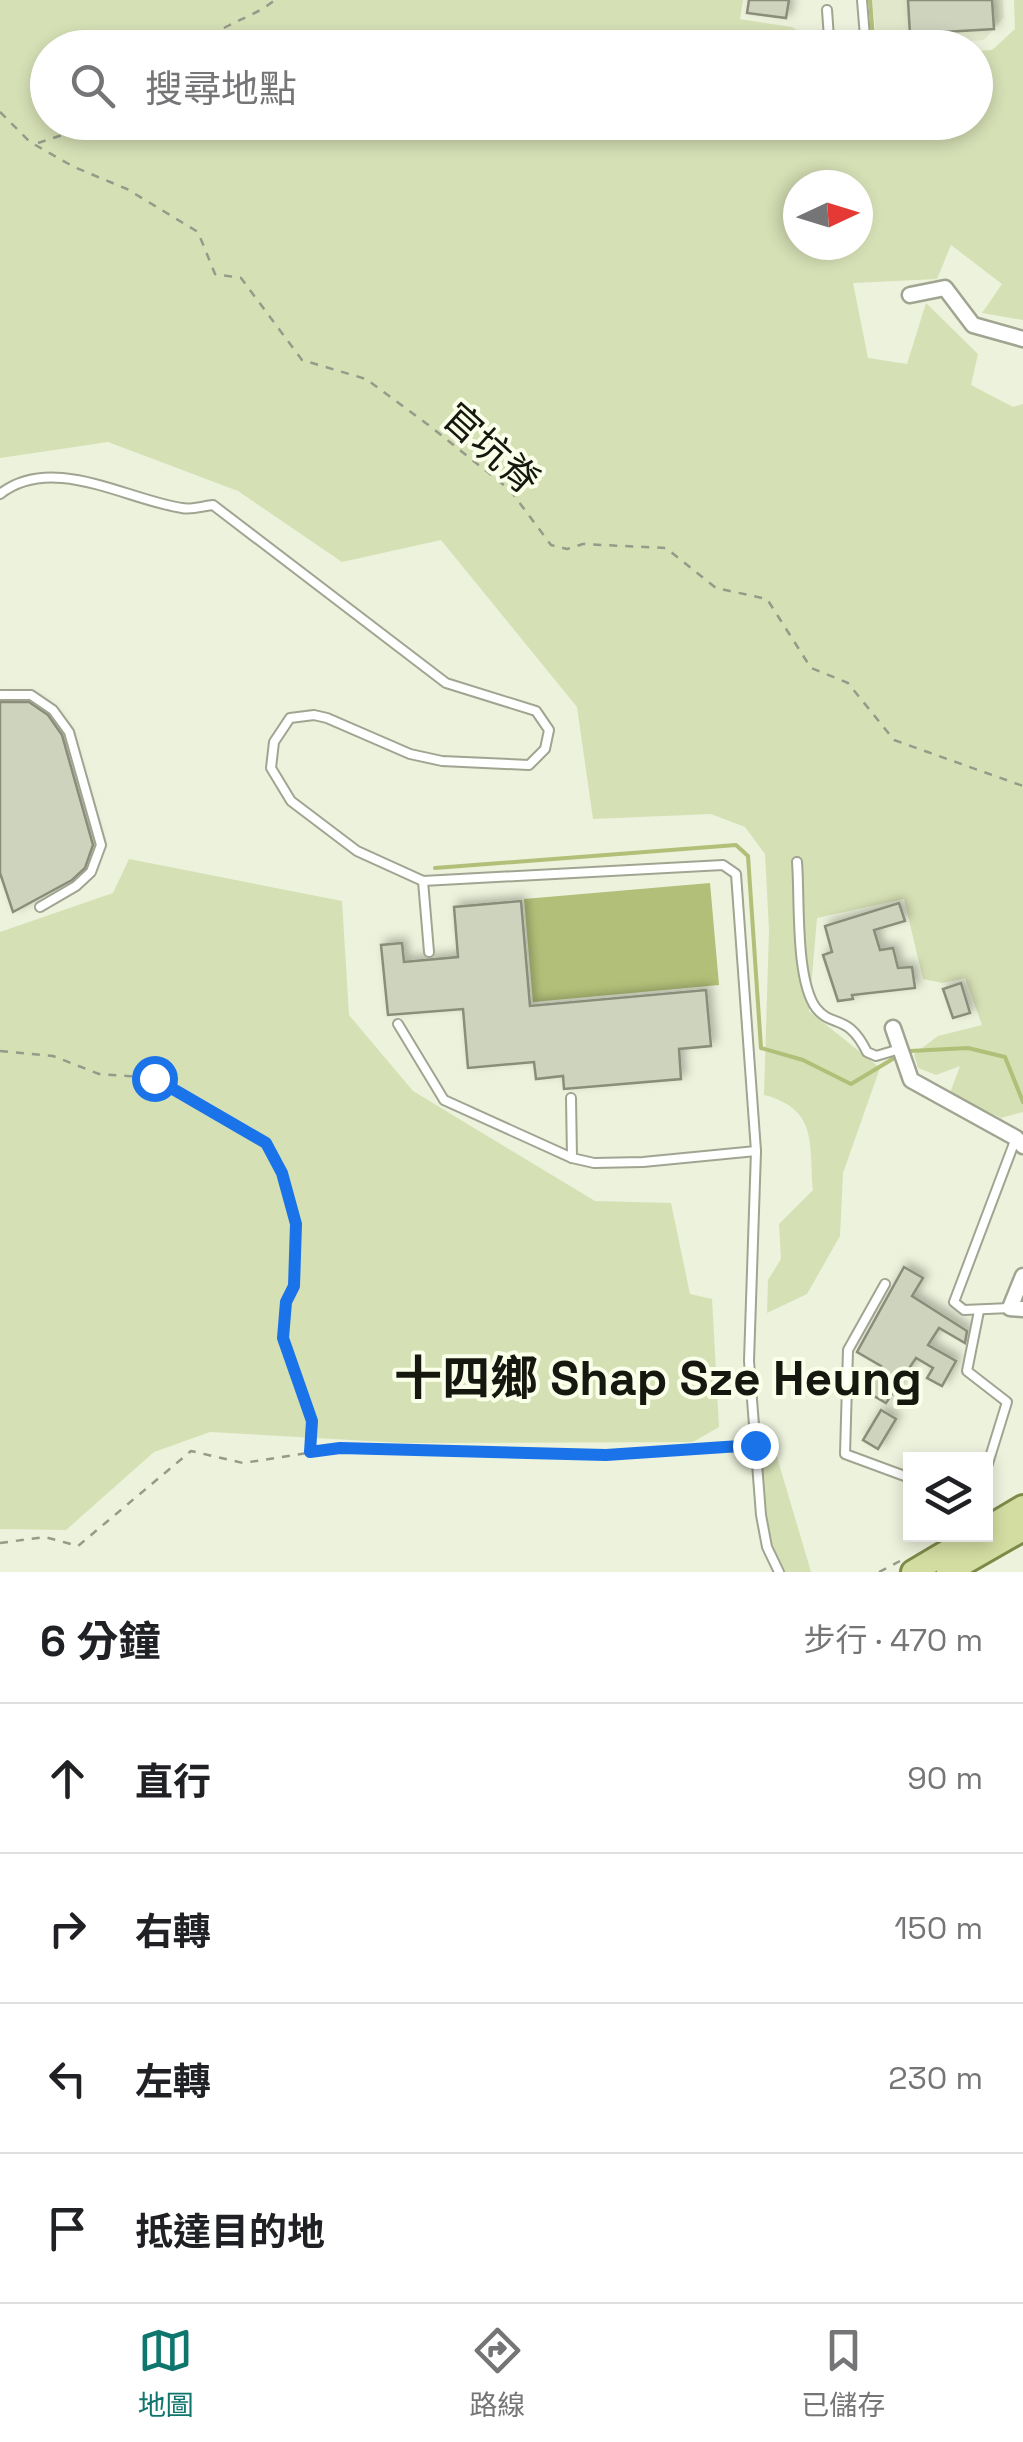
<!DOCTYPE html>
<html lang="zh-TW">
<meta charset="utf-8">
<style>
:root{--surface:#fff;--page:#f6f6f6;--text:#202124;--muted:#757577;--line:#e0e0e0;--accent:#0f766e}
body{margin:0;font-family:"Space Grotesk","Noto Sans TC",sans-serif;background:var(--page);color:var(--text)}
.controls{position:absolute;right:30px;bottom:30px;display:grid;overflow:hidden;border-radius:0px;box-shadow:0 5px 15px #0003}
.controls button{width:90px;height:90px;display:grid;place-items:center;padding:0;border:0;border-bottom:2px solid var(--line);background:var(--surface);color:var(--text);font:50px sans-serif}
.compass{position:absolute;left:783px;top:170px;width:90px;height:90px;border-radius:50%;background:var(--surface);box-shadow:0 5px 15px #0003;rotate:86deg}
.stop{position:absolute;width:30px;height:30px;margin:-22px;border:8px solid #1a73e8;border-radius:50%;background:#fff}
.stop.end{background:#1a73e8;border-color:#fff;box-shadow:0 2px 10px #0008}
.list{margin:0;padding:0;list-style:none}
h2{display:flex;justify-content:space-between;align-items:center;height:130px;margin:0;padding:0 40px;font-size:42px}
h2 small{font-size:32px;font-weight:400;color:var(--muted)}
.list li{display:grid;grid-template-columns:65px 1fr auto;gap:30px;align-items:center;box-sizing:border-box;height:150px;padding:0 40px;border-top:2px solid var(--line)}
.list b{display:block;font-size:38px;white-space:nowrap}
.list em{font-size:32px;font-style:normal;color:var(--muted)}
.icon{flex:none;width:55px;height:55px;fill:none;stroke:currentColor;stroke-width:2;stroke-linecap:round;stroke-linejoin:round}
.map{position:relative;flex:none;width:1023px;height:1572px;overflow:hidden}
.search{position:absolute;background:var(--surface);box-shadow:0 5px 15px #0003;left:30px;right:30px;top:30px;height:110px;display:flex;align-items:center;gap:25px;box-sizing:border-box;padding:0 35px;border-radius:55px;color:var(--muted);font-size:38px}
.sheet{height:730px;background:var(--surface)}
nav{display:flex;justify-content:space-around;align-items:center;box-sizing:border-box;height:140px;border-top:2px solid var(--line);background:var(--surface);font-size:28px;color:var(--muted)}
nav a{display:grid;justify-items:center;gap:5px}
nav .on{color:var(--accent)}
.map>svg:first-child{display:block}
.built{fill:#e0e7ca}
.green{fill:#d6e0b5;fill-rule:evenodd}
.water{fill:#b1bf78}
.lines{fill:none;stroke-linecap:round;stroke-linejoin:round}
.stream{stroke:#b1bf78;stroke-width:4}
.building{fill:#ced3be;stroke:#898d7a;stroke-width:2.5;filter:url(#shadow)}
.lane-casing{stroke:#a0a591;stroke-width:12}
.street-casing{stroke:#a0a591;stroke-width:19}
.primary-casing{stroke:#7d8a47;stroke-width:28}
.path{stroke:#969a8a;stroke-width:2.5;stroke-dasharray:8 8;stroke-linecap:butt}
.lane{stroke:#fff;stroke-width:8}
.street{stroke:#fff;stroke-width:14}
.primary{stroke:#d3dda2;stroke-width:22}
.route{stroke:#1a73e8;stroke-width:12}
.labels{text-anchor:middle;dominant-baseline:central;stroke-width:8;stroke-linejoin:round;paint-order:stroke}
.street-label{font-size:38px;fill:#161810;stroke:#faffe9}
.district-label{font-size:48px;font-weight:bold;fill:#161810;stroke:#faffe9}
</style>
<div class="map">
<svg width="1023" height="1572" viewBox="0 0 1023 1572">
<defs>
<filter id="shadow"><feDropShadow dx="4.5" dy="-4.5" stdDeviation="5" flood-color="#0004"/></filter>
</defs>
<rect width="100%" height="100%" fill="#ecf2dc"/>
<!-- built -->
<polygon class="built" points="872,0 1003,0 1004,17 984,40 878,47"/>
<!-- green -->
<g class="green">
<path d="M0,0H743L740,19L792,27L820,47L48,48V122H976V51L992,50L1015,29L1014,0H1023V320L982,313L1002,284L951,245L937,279L853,283L868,358L907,364L926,303L978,354L971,385L1013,407L1023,404V1112L1001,1118L950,1093L960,1066L936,1075L918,1068L914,1054L938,1036L982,1025L965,978L943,983L923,979L904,899L817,918L809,1011L880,1068L843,1173L840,1236L807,1294L767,1313L768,1280L781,1259L779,1224L813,1190C809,1143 818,1109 764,1095L769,930L765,854L745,827L711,814L593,819L577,707L441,540L342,562L238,491L108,442L0,458ZM798,185H858V245H798Z"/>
<polygon points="129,859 342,901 349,1015 413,1091 595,1201 671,1203 690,1294 712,1299 719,1427 693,1442 403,1443 210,1432 154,1452 66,1530 0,1529 0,932 113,893"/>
<polygon points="764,1445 777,1457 811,1572 783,1572 770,1545 759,1457"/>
</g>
<!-- water -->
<polygon class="water" points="710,883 719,985 533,1002 524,899"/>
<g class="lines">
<!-- stream -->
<g class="stream">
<polyline points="870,0 873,38 870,48"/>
<polyline points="790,32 829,48"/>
<polyline points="435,868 736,845 748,856 761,1048 803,1060 851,1084 896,1057"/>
<polyline points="910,1051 968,1048 1005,1057 1023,1102"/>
</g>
</g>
<!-- building -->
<g class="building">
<polygon points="749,0 789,0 786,18 747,13"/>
<polygon points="908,0 992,0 994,29 910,34"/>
<polygon points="0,702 29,702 48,715 62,735 93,845 85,868 72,880 13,912 0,873"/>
<polygon points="521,901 530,1006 706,990 711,1046 679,1049 681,1079 564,1089 563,1076 536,1079 534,1062 468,1068 463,1009 388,1015 381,945 402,943 404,962 458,957 454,907"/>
<polygon points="899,903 905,921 874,930 880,950 893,948 898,968 912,967 915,988 852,995 853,999 838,1001 823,955 832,952 825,926"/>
<polygon points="961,983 970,1013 953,1018 943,989"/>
<polygon points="904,1267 923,1278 912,1296 967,1331 965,1343 939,1328 928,1345 956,1361 942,1386 927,1378 933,1368 916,1358 886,1403 867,1392 881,1366 857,1352"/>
<polygon points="881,1410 896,1419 878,1449 863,1440"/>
</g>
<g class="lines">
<!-- lane casing -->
<g class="lane-casing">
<g id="lane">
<polyline points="827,10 829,38 839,48"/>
<polyline points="857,48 865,37 862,0"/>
<path d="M0,494C52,453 127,500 182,508C192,510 203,506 213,505L446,683L536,711L549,730L545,749L529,765L442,761L410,754L327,718L314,715L290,718L274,742L271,768L291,801L357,851L423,881L723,865L736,874L756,1151L749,1361L761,1515L767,1547L779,1572"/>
<polyline points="0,695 31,695 53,710 69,732 101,845 91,872 76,886 40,907"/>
<path d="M797,862C800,899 795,979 816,1008C833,1029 847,1012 867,1052L876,1056L900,1049"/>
<polyline points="423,881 429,952"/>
<polyline points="398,1024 444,1100 572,1158 594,1163 643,1162 756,1151"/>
<polyline points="571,1098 572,1158"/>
<polyline points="885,1284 848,1350 845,1454 910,1478"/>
<polyline points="1010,1308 964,1310 954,1302 1016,1138"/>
<polyline points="979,1311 967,1371 1007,1402 986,1470"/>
</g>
</g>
<!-- street casing -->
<g class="street-casing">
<g id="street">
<polyline points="910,295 945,288 973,325 1023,339"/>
<polyline points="893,1028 911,1080 1016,1138 1023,1146"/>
<polyline points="1023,1276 1010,1308 1023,1309"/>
</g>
</g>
<!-- primary casing -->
<g class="primary-casing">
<g id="primary">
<polyline points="986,1529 1023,1507"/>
<polyline points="913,1572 977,1534"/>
<polyline points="948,1572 1023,1529"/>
</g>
</g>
<!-- path -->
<g class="path">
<polyline points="927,44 927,48"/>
<path d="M199,48C223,21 247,22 275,0"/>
<polyline points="0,112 30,142 74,167 127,189 198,232 215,274 241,278 302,360 366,379 431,427 510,490 551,545 567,549 583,544 666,548 716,588 767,599 811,668 848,683 894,740 1023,786"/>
<polyline points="38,143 102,122"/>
<polyline points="0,1051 53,1056 99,1074 155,1078 266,1143 283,1173 296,1224 294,1286 286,1302 283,1338 312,1421 311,1451"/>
<polyline points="0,1543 45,1537 78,1546 191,1451 243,1463 340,1448 606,1455 744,1446"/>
<polyline points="879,1572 900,1561"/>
</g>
<!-- lane -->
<use href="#lane" class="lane"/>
<!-- street -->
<use href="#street" class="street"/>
<!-- primary -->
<use href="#primary" class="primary"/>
</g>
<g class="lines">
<!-- route -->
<polyline class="route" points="154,1078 266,1143 282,1173 296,1224 294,1286 286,1302 283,1338 312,1421 310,1452 340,1448 606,1455 755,1445"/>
</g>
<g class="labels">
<!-- street labels -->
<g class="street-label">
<text transform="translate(491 449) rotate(42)">官坑脊</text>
</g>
<!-- district labels -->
<g class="district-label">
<text x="658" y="1378">十四鄉 Shap Sze Heung</text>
</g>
</g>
</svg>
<div class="controls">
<button><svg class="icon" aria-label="layers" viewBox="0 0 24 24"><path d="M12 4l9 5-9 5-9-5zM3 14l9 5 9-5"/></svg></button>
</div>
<svg class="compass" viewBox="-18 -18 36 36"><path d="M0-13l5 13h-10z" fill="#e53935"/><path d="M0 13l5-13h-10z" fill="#757577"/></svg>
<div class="stop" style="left:154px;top:1078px"></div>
<div class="stop end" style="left:755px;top:1445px"></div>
<div class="search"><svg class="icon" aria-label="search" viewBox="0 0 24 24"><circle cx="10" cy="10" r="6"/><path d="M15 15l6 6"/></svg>搜尋地點</div>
</div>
<section class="sheet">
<h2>6 分鐘<small>步行 · 470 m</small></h2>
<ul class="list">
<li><svg class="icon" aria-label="ahead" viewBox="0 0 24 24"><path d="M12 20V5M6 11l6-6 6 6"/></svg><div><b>直行</b></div><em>90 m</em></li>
<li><svg class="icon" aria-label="right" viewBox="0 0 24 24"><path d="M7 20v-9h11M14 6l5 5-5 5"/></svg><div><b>右轉</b></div><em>150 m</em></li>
<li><svg class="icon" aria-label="left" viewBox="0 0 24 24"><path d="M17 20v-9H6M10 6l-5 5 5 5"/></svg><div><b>左轉</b></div><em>230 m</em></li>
<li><svg class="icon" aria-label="arrive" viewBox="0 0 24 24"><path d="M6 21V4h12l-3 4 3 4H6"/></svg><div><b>抵達目的地</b></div></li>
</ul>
</section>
<nav>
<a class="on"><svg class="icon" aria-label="map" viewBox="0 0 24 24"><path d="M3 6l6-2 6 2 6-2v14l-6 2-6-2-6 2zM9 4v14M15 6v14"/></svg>地圖</a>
<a><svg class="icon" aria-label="directions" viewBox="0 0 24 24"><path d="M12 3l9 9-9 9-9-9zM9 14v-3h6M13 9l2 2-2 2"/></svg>路線</a>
<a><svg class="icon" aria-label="saved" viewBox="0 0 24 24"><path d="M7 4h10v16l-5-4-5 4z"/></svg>已儲存</a>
</nav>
